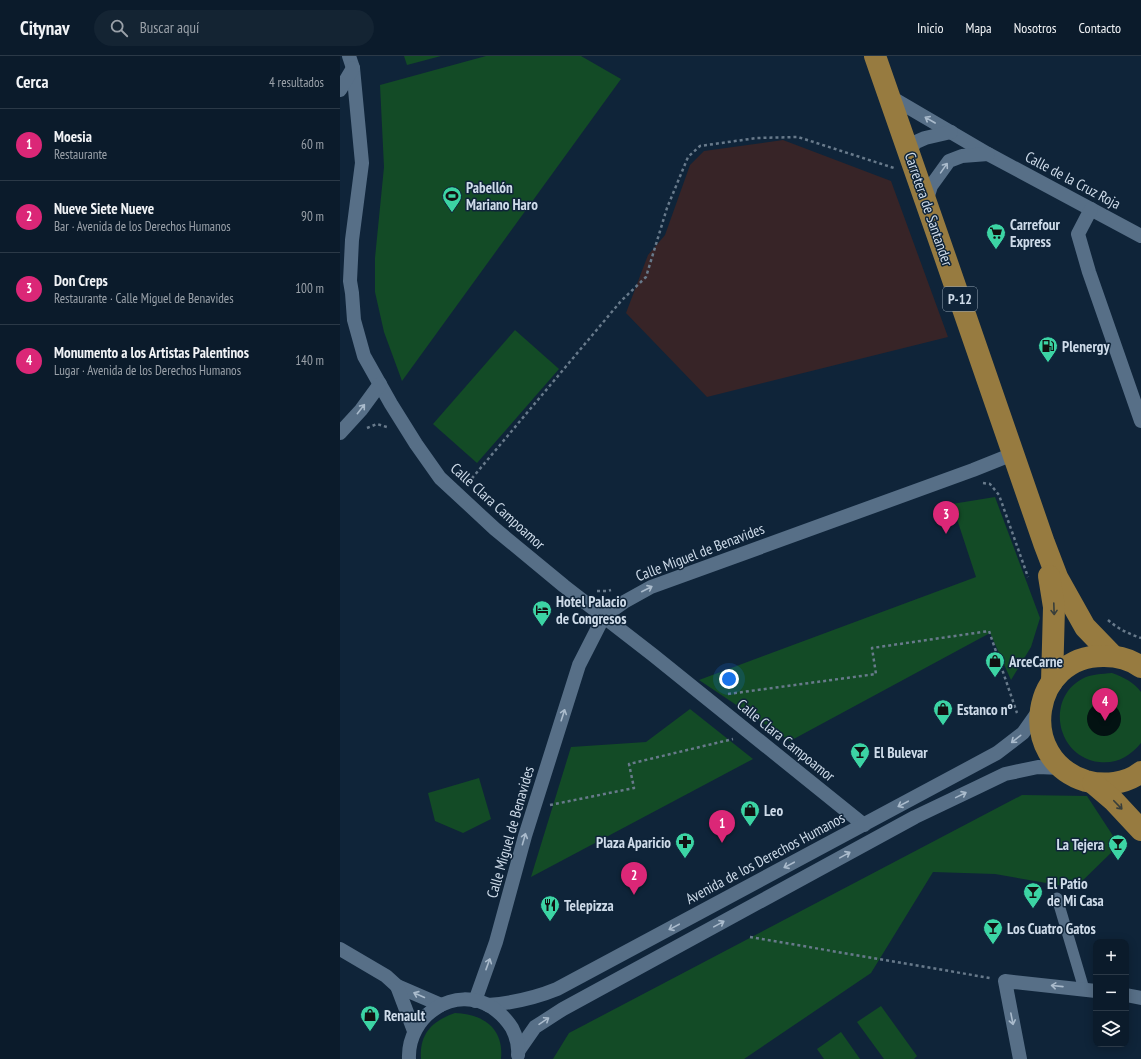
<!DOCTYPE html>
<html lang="es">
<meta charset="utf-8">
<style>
:root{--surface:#0b1b2b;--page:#142433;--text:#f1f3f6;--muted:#9aa1a9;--line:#2b3947;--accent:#db2777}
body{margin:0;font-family:"PT Sans Narrow",sans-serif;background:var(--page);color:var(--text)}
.controls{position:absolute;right:12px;bottom:12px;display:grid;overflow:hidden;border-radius:8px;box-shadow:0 2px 10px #0003}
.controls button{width:36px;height:36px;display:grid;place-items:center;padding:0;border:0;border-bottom:1px solid var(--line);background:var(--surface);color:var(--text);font:20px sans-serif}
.you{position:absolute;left:389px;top:623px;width:14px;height:14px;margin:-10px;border:3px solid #fff;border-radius:50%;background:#1a73e8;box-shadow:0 0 0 6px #1a73e833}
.badge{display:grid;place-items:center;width:26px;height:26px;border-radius:50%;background:var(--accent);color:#fff;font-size:13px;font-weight:700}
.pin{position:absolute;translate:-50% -33px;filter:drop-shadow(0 1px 2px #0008)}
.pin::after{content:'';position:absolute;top:21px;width:14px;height:12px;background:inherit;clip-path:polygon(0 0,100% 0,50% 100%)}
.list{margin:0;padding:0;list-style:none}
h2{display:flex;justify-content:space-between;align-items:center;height:52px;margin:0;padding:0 16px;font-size:17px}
h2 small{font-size:13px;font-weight:400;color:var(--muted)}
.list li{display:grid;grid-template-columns:26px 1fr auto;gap:12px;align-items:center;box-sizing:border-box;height:72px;padding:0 16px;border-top:1px solid var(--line)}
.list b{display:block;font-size:15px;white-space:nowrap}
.list p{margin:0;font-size:13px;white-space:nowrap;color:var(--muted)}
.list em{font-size:13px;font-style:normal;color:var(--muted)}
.icon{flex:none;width:22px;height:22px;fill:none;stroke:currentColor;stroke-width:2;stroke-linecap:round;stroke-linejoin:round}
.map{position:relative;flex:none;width:801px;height:1003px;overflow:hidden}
header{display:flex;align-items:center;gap:24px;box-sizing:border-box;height:56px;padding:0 20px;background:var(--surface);border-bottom:1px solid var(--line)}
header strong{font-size:19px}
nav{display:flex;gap:22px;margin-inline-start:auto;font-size:14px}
.search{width:280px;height:36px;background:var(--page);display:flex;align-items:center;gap:10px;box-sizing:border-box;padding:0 14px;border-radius:22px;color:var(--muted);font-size:15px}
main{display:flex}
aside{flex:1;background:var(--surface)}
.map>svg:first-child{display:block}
.education{fill:#372427}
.green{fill:#134b26}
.water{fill:#031212}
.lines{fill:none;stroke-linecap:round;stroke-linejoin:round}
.path{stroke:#687a8b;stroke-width:2.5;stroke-dasharray:3 3;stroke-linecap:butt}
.pedestrian{stroke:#576f87;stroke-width:11}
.minor{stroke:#576f87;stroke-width:14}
.trunk{stroke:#977b40;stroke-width:22}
.oneway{stroke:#abc}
.oneway2{stroke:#383e3b}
.labels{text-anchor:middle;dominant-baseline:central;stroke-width:3;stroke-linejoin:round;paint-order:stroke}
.shield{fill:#0f2439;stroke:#95a4b4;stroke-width:1}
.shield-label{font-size:14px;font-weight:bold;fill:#cedbe9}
.street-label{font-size:15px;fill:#cedbe9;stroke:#0f2439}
.poi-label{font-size:15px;font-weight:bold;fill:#cedbe9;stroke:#0f2439;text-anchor:start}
</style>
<header>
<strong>Citynav</strong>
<div class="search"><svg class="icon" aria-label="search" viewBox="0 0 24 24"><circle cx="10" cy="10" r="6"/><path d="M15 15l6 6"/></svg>Buscar aquí</div>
<nav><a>Inicio</a><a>Mapa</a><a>Nosotros</a><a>Contacto</a></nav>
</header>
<main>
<aside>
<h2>Cerca<small>4 resultados</small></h2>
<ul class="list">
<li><span class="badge">1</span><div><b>Moesia</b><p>Restaurante</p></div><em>60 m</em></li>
<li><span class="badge">2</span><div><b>Nueve Siete Nueve</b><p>Bar · Avenida de los Derechos Humanos</p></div><em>90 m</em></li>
<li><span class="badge">3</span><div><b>Don Creps</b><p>Restaurante · Calle Miguel de Benavides</p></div><em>100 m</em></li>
<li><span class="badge">4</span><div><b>Monumento a los Artistas Palentinos</b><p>Lugar · Avenida de los Derechos Humanos</p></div><em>140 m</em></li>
</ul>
</aside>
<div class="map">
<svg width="801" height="1003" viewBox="0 0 801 1003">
<rect width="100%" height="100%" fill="#0f2439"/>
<!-- education -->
<polygon class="education" points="443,84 551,125 608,281 367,341 286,257 308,199 325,179 350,109 364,95"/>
<!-- green -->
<g class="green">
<polygon points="64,0 101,0 67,9"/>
<polygon points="146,0 241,0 281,23 62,325 44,276 35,236 35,202 44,111 40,29"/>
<polygon points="175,274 219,313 137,407 93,368"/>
<polygon points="655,441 700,562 691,591 671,624 650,577 450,685 359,624 636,521 612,448"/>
<path d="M772,617C783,621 794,626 801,636V687C789,701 777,708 759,706C717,701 705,643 742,623C751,618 762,618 772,617Z"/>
<polygon points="350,653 413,703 191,821 231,691 306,686"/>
<polygon points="139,722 151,763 123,777 95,765 88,737"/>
<polygon points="682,739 747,740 779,789 735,832 655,818 593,816 531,917 404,1003 213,1003 229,977"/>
<polygon points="541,950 577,1000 574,1003 544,1003 517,966"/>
<path d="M115,957C143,958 164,972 161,1003H81C79,978 92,965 115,957Z"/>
<polygon points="501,976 520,1003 484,1003 477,993"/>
</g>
<!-- water -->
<circle class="water" cx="764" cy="663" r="17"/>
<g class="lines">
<!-- path -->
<g class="path">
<polyline points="27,372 37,368 47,371"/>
<polyline points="128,427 281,245 306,221 327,152 348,101 360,90 417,82 458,81 554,112"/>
<polyline points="643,427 650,428 659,439 688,521"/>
<polyline points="257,535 268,535 271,534"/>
<path d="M768,564C778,573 789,578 801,582"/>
<polyline points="388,638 536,618 532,592 649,575 677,657"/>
<polyline points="210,749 294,732 289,708 393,683"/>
<polyline points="410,881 650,922"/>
</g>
<!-- pedestrian -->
<polyline class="pedestrian" points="717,842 744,933"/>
<!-- minor -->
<g class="minor">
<polyline points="9,0 13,12 22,107 12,184 10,225 12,237 14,264 24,300 51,348 76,388 100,422 155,473 224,530 313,599 524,769"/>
<polyline points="0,34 13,12"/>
<polyline points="549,40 648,98 801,180"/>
<polyline points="568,96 576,86 585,82 611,76"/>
<polyline points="586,146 591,130 609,105 622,100 648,98"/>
<polyline points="751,153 738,178 749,216 801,365"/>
<polyline points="0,377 21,354 40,328"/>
<polyline points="0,893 46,920 57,930 101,949"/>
<polyline points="57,930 74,975"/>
<polyline points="786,939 801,942"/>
<polyline points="135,945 156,886 185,780 239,609 264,560 284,546 311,531 633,414 673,398"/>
<path d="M148,949C172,947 195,942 217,933L657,697L683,677L700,653"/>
<polyline points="179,994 195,971 223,953 575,761 638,731 665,718 698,711 721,712"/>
<path d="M69,1003C67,960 115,927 153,952C160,957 167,964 172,972C176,980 179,989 178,999"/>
<polyline points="680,1003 665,925 756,935"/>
</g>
<!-- trunk -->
<g class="trunk">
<polyline points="535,0 603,195 704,487 717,521 745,571 773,600"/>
<polyline points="709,520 714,551 712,626"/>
<path d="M801,611C790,603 778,600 764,600C691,599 675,703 746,725C764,730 786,728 801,716"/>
<polyline points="753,727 773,744 801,774"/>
</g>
</g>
<!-- one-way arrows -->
<defs><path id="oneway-shaft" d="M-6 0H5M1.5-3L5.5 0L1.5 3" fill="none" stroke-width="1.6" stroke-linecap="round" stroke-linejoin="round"/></defs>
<g class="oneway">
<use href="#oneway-shaft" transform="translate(590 64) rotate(-150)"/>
<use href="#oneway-shaft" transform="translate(604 112) rotate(-55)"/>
<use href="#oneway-shaft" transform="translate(21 353) rotate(-52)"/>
<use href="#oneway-shaft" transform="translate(307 533) rotate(-27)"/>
<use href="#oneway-shaft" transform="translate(223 659) rotate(-72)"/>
<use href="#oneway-shaft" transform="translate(676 683) rotate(142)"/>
<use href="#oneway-shaft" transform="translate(621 739) rotate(-26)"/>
<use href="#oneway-shaft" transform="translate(563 748) rotate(152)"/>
<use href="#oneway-shaft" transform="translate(184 783) rotate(-74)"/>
<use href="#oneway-shaft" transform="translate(505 799) rotate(-29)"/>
<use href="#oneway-shaft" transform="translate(449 809) rotate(152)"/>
<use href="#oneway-shaft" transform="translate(379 868) rotate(-29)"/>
<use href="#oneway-shaft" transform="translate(334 871) rotate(152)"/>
<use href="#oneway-shaft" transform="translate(148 908) rotate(-70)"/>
<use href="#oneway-shaft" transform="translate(717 930) rotate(-174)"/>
<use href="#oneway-shaft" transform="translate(79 939) rotate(-156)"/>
<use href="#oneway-shaft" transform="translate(672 963) rotate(79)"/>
<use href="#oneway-shaft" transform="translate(204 965) rotate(-34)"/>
</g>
<g class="oneway2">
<use href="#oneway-shaft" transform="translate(714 553) rotate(88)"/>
<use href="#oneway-shaft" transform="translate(778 749) rotate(46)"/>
</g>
<!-- icons -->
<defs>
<g id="stadium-pin" transform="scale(1)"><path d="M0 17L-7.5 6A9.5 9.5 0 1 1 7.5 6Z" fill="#3cd4a4" stroke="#0f2439"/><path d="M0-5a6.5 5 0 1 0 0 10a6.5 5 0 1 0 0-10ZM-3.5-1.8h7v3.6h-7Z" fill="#111"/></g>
<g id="supermarket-pin" transform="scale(1)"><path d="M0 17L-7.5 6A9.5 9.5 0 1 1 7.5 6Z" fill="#3cd4a4" stroke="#0f2439"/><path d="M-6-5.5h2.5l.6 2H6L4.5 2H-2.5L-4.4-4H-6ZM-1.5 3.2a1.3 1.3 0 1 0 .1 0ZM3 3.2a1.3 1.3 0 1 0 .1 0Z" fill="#111"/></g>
<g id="fuel-pin" transform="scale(1)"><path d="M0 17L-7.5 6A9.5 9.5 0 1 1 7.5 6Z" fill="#3cd4a4" stroke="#0f2439"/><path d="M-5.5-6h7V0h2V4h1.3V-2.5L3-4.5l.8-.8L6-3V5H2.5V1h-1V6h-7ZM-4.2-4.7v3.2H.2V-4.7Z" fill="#111"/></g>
<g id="hotel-pin" transform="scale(1)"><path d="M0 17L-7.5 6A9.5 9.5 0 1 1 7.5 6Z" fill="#3cd4a4" stroke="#0f2439"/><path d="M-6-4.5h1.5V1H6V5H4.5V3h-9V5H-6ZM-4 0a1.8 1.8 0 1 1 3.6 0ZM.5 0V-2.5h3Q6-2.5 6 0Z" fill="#111"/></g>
<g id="shop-pin" transform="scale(1)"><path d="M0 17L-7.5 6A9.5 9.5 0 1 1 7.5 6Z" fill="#3cd4a4" stroke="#0f2439"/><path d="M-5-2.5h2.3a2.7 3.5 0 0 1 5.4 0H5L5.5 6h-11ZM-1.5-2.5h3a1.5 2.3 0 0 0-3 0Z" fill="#111"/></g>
<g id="bar-pin" transform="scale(1)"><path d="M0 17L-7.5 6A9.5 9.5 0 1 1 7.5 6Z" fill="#3cd4a4" stroke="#0f2439"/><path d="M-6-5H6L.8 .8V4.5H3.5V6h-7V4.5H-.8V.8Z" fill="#111"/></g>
<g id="pharmacy-pin" transform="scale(1)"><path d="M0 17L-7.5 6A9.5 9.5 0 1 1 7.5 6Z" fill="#3cd4a4" stroke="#0f2439"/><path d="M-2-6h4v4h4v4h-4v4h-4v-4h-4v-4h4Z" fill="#111"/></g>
<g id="restaurant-pin" transform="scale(1)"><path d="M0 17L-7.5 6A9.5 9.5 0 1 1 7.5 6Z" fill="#3cd4a4" stroke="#0f2439"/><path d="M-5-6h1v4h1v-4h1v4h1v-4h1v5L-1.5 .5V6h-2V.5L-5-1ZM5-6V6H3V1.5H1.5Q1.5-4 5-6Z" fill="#111"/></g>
</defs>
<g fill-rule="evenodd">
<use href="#stadium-pin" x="112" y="140"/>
<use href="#supermarket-pin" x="656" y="177"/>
<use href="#fuel-pin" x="708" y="290"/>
<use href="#hotel-pin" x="202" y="554"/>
<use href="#shop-pin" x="655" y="605"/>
<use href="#shop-pin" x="603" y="653"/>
<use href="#bar-pin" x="520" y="696"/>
<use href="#shop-pin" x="410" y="754"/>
<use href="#pharmacy-pin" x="345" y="786"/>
<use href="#bar-pin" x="778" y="788"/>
<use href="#bar-pin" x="693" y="836"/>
<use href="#restaurant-pin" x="210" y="849"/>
<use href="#bar-pin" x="653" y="872"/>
<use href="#shop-pin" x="30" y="959"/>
</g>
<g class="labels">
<!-- shield labels -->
<rect class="shield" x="603" y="231" width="34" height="24" rx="3"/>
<g class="shield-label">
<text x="620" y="243">P-12</text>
</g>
<!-- street labels -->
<g class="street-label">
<text transform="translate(733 124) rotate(28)">Calle de la Cruz Roja</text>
<text transform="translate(589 153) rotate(71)">Carretera de Santander</text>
<text transform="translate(158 450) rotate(42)">Calle Clara Campoamor</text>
<text transform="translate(360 496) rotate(-21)">Calle Miguel de Benavides</text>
<text transform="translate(446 684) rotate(39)">Calle Clara Campoamor</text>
<text transform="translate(170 776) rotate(-74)">Calle Miguel de Benavides</text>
<text transform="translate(425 802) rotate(-28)">Avenida de los Derechos Humanos</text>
</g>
<!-- poi labels -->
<g class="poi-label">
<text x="126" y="131">Pabellón<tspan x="126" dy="17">Mariano Haro</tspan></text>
<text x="670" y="168">Carrefour<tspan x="670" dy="17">Express</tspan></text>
<text x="722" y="290">Plenergy</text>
<text x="216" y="545">Hotel Palacio<tspan x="216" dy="17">de Congresos</tspan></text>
<text x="669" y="605">ArceCarne</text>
<text x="617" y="653">Estanco nº</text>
<text x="534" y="696">El Bulevar</text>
<text x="424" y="754">Leo</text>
<text x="331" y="786" text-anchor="end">Plaza Aparicio</text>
<text x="764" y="788" text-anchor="end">La Tejera</text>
<text x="707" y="827">El Patio<tspan x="707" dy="17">de Mi Casa</tspan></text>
<text x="224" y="849">Telepizza</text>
<text x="667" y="872">Los Cuatro Gatos</text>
<text x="44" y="959">Renault</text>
</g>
</g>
</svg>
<div class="controls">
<button>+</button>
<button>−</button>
<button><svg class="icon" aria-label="layers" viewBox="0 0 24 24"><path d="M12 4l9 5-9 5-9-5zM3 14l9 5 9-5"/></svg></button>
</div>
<div class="you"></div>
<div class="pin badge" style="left:382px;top:787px">1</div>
<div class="pin badge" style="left:294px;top:839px">2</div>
<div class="pin badge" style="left:606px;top:478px">3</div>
<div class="pin badge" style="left:765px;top:665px">4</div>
</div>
</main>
